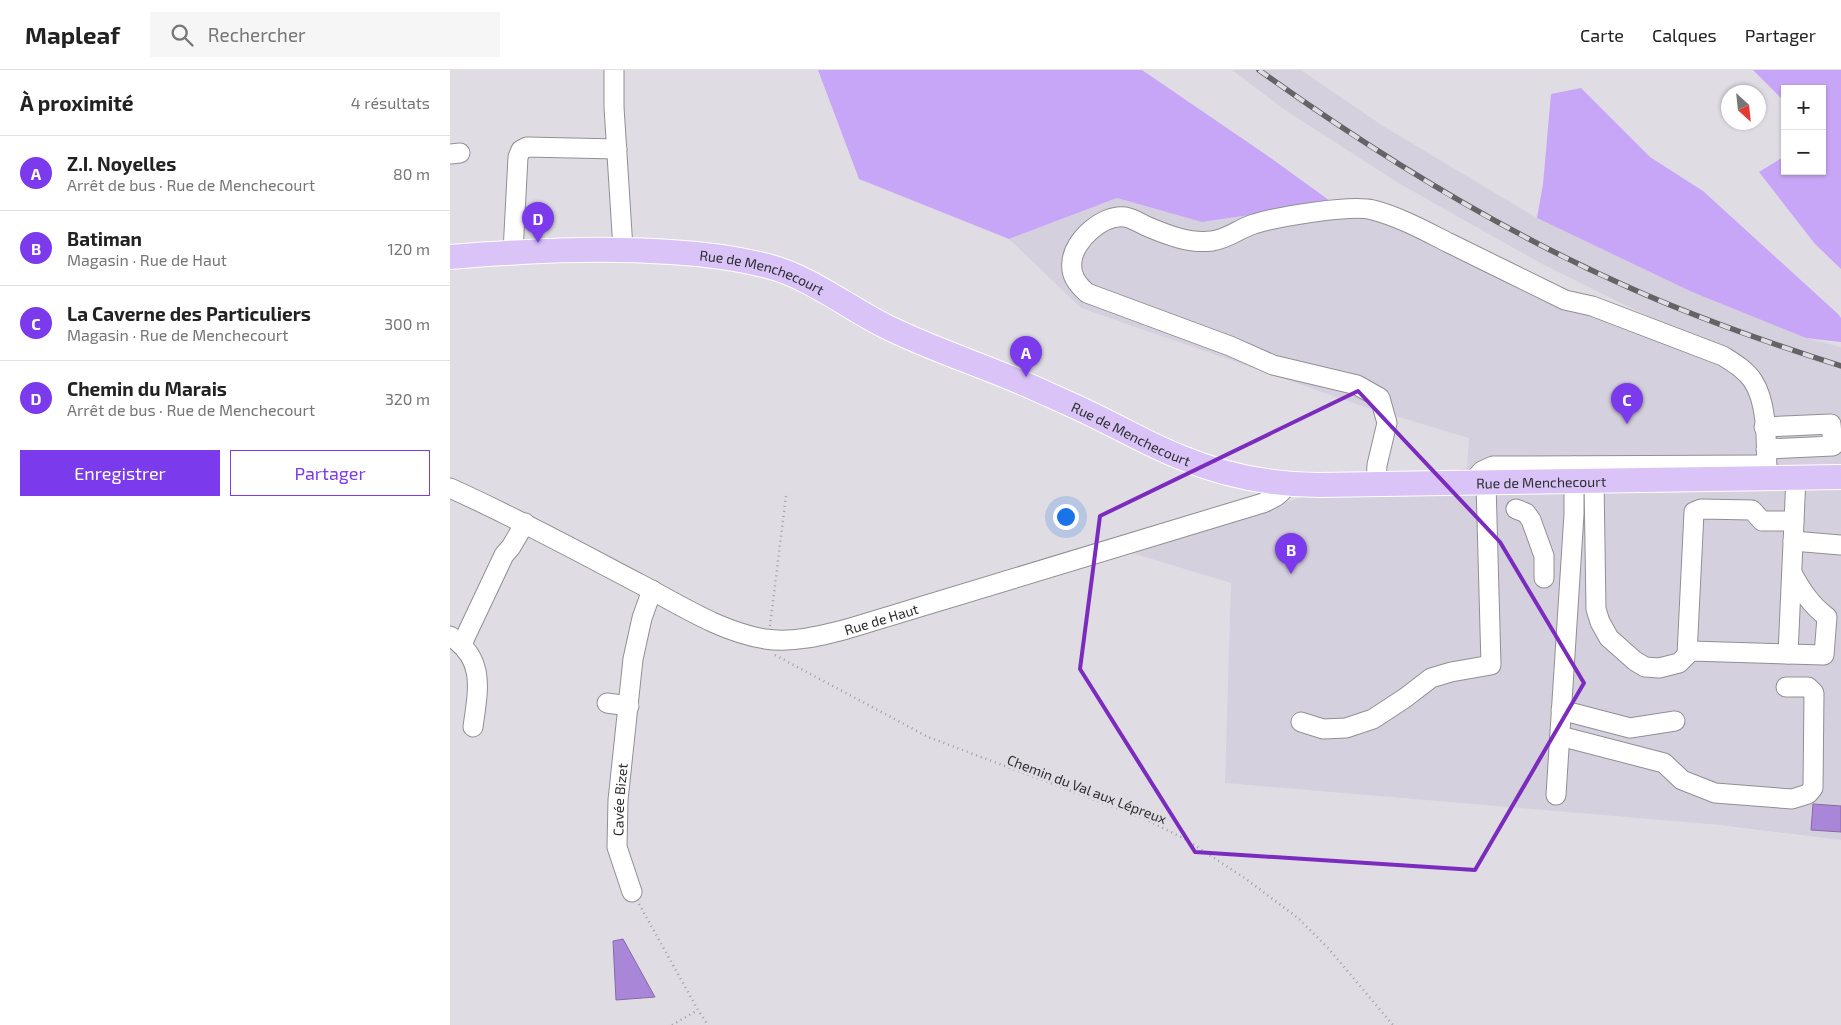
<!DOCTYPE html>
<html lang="fr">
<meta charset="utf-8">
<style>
:root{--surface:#fff;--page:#f6f6f6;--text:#222;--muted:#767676;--line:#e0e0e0;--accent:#7c3aed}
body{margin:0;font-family:"Exo 2",sans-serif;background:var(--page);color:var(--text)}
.controls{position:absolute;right:15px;top:15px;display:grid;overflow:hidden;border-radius:0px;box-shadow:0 1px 4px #0004}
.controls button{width:45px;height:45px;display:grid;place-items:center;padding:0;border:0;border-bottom:1px solid var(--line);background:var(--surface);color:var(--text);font:25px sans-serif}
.compass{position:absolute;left:1271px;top:15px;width:45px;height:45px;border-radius:50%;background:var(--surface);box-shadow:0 1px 4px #0004;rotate:153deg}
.you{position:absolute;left:615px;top:446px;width:18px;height:18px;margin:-12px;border:4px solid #fff;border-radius:50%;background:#1a73e8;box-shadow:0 0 0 8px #1a73e833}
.badge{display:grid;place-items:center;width:32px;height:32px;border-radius:50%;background:var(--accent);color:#fff;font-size:16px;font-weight:700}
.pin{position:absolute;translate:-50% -41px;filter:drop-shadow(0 1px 2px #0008)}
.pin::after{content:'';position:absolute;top:26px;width:18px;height:15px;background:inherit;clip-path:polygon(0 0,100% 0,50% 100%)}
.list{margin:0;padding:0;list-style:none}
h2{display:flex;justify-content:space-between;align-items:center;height:65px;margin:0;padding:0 20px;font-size:21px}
h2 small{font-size:16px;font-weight:400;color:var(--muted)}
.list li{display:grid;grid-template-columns:32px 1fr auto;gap:15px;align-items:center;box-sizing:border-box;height:75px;padding:0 20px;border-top:1px solid var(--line)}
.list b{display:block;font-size:19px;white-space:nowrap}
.list p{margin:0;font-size:16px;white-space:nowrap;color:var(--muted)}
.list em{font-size:16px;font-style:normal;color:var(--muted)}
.actions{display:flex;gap:10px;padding:15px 20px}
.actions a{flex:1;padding:11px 0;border:1px solid var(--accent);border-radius:0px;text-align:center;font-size:18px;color:var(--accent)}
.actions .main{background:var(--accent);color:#fff}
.icon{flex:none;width:28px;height:28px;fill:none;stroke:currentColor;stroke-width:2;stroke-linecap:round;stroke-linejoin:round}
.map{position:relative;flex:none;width:1391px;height:955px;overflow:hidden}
header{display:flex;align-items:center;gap:30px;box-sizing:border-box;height:70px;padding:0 25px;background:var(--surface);border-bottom:1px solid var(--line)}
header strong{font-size:24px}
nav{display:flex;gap:28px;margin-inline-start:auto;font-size:18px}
.search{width:350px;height:45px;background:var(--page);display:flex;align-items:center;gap:12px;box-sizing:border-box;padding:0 18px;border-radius:0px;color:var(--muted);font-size:19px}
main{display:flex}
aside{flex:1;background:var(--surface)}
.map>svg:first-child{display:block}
.built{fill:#d5d0dd}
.green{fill:#c8a6f7}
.water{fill:#aa86d9;stroke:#846ba6}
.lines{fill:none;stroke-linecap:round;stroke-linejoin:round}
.minor-casing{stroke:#918f94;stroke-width:21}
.major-casing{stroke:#fff;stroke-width:26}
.path{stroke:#a09fa3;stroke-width:2.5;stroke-dasharray:1 4;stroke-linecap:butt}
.minor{stroke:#fff;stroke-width:19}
.major{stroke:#d9c3f7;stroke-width:24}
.rail-casing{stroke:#646467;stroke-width:5.5}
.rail{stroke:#dfdde3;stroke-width:4;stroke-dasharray:11;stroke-linecap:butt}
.marked{fill:none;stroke:#7b2cbf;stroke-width:4;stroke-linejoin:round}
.labels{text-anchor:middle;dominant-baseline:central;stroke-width:5;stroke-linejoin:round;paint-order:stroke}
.street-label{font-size:14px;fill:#2d2d2f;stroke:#dfdde3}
</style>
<header>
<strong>Mapleaf</strong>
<div class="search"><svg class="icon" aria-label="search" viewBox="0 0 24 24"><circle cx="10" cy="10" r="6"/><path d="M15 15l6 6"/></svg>Rechercher</div>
<nav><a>Carte</a><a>Calques</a><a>Partager</a></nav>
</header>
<main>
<aside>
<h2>À proximité<small>4 résultats</small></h2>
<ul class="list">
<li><span class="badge">A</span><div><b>Z.I. Noyelles</b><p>Arrêt de bus · Rue de Menchecourt</p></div><em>80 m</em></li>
<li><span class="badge">B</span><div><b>Batiman</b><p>Magasin · Rue de Haut</p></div><em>120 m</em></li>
<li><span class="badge">C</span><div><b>La Caverne des Particuliers</b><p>Magasin · Rue de Menchecourt</p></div><em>300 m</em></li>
<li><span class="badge">D</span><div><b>Chemin du Marais</b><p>Arrêt de bus · Rue de Menchecourt</p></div><em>320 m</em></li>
</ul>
<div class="actions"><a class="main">Enregistrer</a><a>Partager</a></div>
</aside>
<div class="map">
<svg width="1391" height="955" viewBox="0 0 1391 955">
<rect width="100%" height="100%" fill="#dfdde3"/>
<!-- built -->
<polygon class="built" points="782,0 851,0 933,56 1087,148 1242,222 1356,268 1391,277 1391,770 1270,755 775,713 781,513 682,483 859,425 1017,398 1019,368 915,337 631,238 559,169 667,128 752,152 921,128 1117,221 1230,262 1094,195 950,114 835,40"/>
<!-- green -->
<g class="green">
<polygon points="368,0 692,0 815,84 883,133 752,152 667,128 559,169 409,109"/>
<polygon points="1303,0 1391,0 1391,199 1365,174 1309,102 1335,86 1335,101 1372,101 1372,19 1335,19 1335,32"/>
<polygon points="1131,18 1200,87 1253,121 1388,244 1391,248 1391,272 1356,268 1242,222 1087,148 1093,114 1101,24"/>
</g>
<!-- water -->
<g class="water">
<polygon points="1363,734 1391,736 1391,762 1361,760"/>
<polygon points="173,869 205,927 166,930 163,871"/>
</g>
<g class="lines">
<!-- minor casing -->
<g class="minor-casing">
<g id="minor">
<polyline points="164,0 164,37 173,179"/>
<polyline points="0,84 10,83"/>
<polyline points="63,182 68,87 71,80 77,77 167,79"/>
<polyline points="1314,357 1381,354 1383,376 1316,379"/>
<polyline points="1144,411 1146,539 1150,552 1159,568 1185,591 1195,597 1209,598 1229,593 1241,581 1338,584 1346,407"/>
<polyline points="1021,413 1032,401 1043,396 1317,395"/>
<path d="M926,414L927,395L937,353L930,328L907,315L823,295L780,276L637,223C627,214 620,205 622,191C624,170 653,144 675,147C682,148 690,153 696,156C717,165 740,174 762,171C778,169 790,158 804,154C826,147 902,134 923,140C950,147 975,161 999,173C1038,192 1076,211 1115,230L1142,236L1273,286C1284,293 1296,300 1303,311C1319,335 1316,380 1317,408"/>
<path id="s1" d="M0,418C65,447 127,481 190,514C230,535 269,561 315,569C343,573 370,566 397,559L813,433C824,428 831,425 837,414"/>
<polyline points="1066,439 1076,443 1081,450 1094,486 1094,508"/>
<polyline points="1343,471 1391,475"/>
<path d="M0,566C36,589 28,620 23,657"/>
<polyline points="12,574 54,485 61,477 75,453"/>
<path d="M1338,584L1374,585L1377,547C1361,535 1352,521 1342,503"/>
<polyline points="1237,585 1244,442 1251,439 1302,440 1312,451 1344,451"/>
<polyline points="157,633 179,636"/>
<polyline points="1111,640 1180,658 1225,651"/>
<polyline points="851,652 873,659 896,658 923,649 955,628 981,608 1001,602 1041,595 1036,413"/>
<polyline points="1110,666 1214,693 1232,710 1265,723 1342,729 1358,724 1363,718 1364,623 1358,617 1336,617"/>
<polyline points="1106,725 1124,444 1124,396"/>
<path id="s2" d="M182,822L167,777L168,730L183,589L192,548L202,520"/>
</g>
</g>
<!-- major casing -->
<g class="major-casing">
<g id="major">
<path id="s3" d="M0,187C76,181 145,177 221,182C254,184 288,188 321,197C359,207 399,238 435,256C483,280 535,296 584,318C608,329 632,339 655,351C680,363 704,377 730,387C773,405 822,415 869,415L1391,407"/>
</g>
</g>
<!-- path -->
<g class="path">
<polyline points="320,556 336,426"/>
<polyline points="325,585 478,667 693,748 735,769 796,809 848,848 878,878 943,955"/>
<polyline points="189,834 248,940 258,955"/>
<polyline points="222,955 248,940"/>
</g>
<!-- minor -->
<use href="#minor" class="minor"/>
<!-- major -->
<use href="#major" class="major"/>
<!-- rail casing -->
<g class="rail-casing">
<path id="rail" d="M809,0C926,84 1047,159 1178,217C1247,248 1319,273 1391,296"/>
</g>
<!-- rail -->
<use href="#rail" class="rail"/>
</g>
<!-- marked area -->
<path class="marked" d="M908,321L1050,472L1134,613L1025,800L745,782L630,599L650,446Z"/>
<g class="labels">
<!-- street labels -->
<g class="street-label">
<text stroke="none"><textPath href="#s3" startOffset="315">Rue de Menchecourt</textPath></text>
<text stroke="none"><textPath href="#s3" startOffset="720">Rue de Menchecourt</textPath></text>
<text stroke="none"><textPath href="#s3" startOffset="1139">Rue de Menchecourt</textPath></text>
<text stroke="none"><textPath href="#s1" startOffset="469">Rue de Haut</textPath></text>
<text transform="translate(637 719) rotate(21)">Chemin du Val aux Lépreux</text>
<text stroke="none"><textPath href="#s2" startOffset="95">Cavée Bizet</textPath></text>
</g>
</g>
</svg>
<div class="controls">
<button>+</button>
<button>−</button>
</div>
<svg class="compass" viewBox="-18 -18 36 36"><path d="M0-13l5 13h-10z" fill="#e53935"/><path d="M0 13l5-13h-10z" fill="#767676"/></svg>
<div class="you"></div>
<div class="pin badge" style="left:576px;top:307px">A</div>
<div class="pin badge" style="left:841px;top:504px">B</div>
<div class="pin badge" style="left:1177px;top:354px">C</div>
<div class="pin badge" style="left:88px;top:173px">D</div>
</div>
</main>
